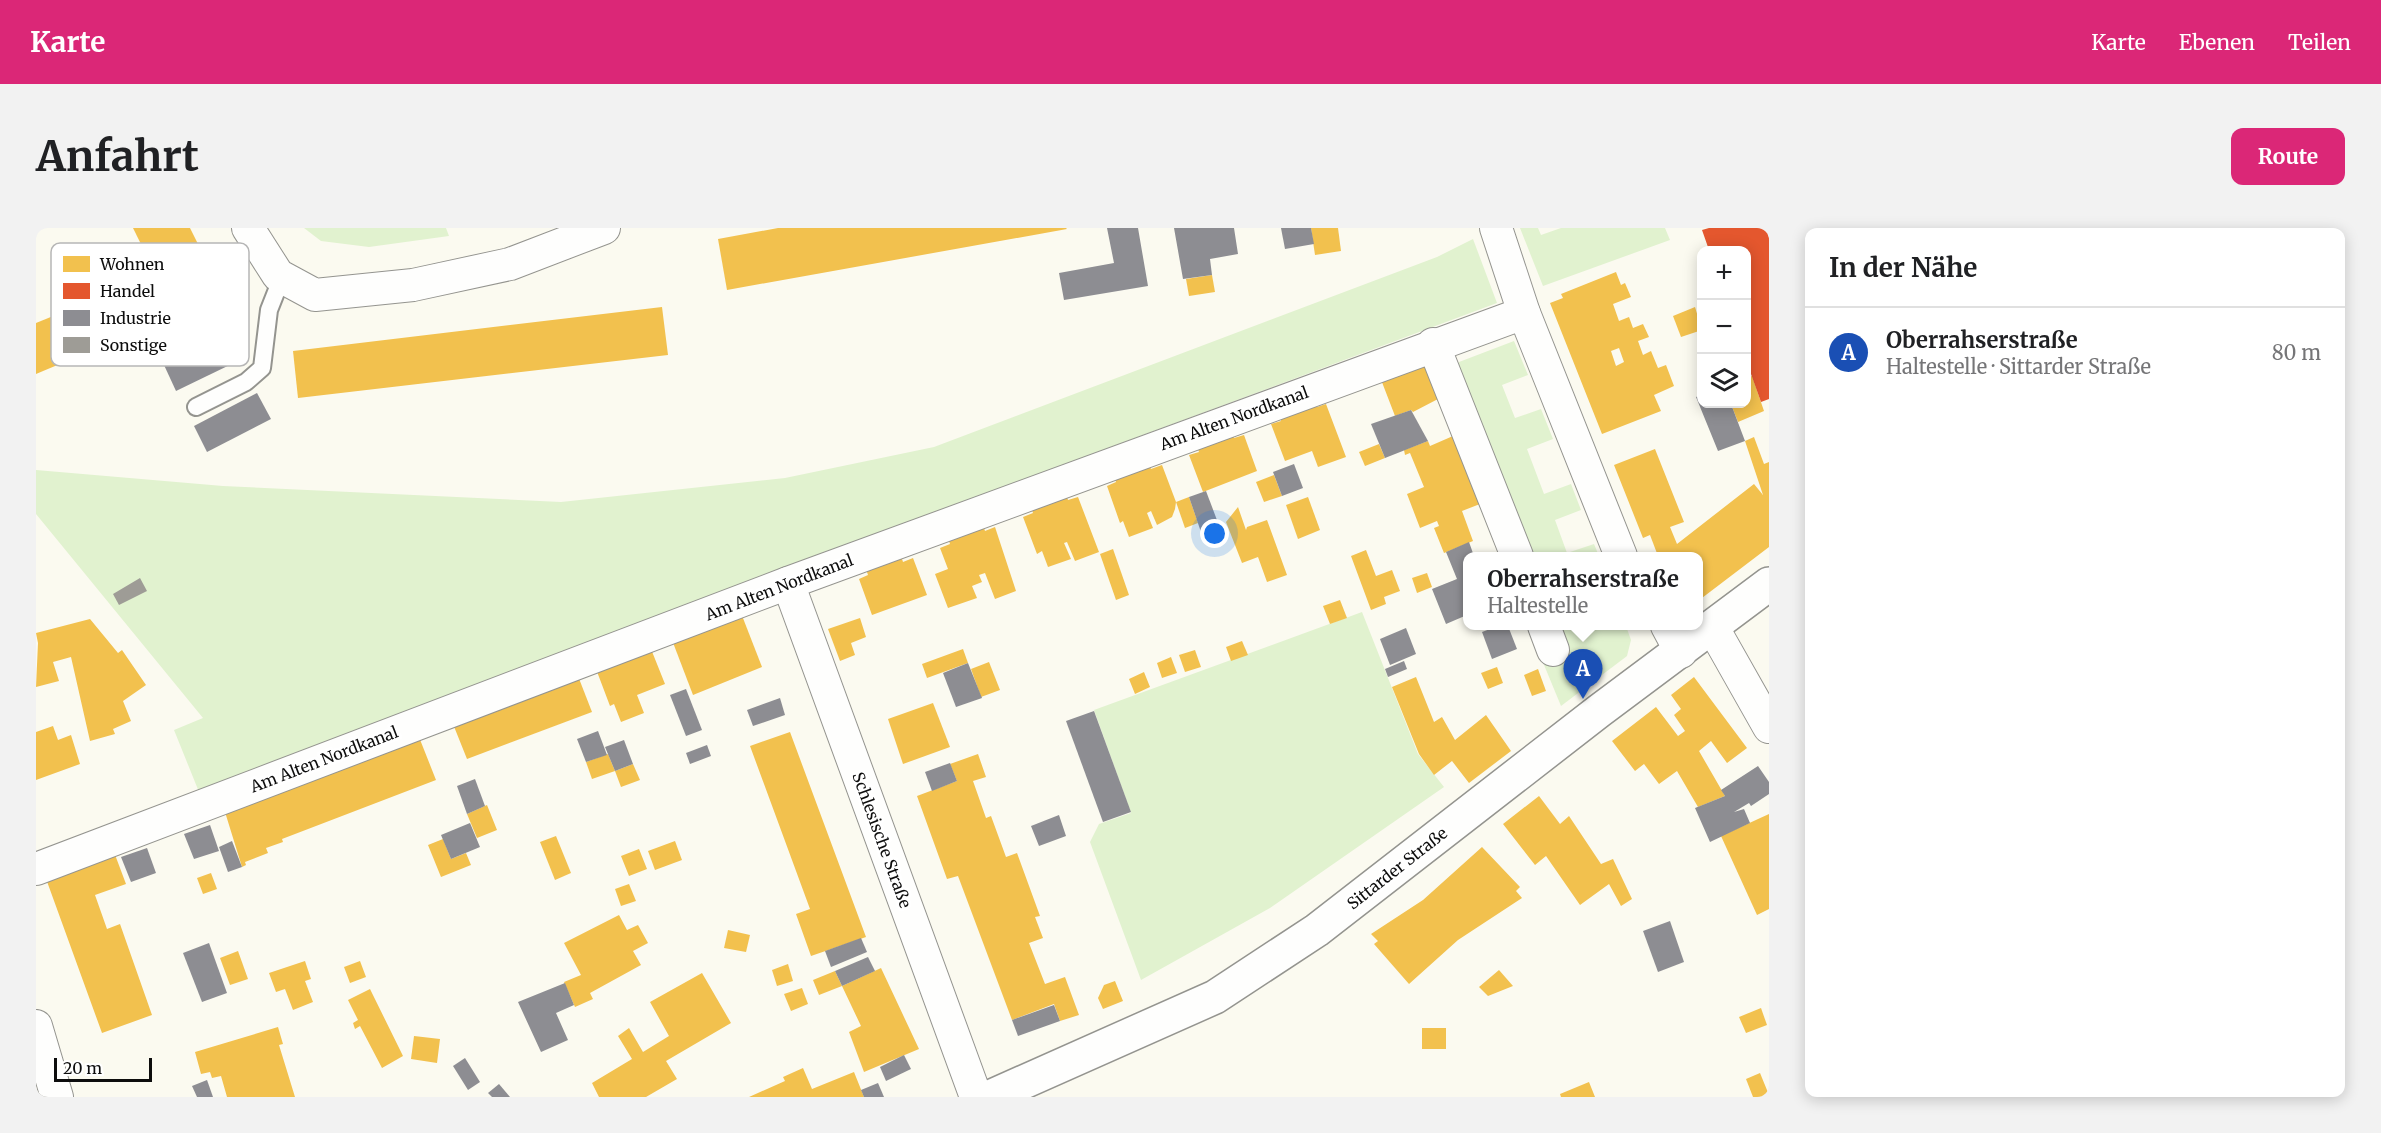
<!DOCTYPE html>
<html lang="de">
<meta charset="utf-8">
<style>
:root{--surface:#fff;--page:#f2f2f2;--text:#202124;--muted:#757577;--line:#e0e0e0;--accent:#db2777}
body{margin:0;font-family:Merriweather,serif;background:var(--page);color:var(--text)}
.controls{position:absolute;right:18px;top:18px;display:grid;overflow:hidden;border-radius:12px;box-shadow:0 3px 15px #0003}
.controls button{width:54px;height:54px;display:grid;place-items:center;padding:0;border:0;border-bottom:2px solid var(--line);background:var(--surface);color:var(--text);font:30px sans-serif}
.scale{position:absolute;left:18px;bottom:15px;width:98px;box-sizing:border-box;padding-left:6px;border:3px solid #0d0d0d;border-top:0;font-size:16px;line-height:21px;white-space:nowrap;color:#0d0d0d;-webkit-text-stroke:4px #fff;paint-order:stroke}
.you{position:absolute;left:1179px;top:306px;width:21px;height:21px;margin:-15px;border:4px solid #fff;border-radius:50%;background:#1a73e8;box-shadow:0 0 0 9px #1a73e833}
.badge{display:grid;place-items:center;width:39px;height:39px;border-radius:50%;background:var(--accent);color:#fff;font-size:20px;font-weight:700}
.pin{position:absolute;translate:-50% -50px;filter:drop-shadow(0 2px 3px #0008)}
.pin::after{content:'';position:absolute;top:32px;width:21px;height:18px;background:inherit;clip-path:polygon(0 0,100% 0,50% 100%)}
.popup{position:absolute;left:1427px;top:324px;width:240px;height:78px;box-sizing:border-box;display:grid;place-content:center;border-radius:12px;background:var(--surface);filter:drop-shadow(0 2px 4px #0005);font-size:20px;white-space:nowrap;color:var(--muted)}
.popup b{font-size:22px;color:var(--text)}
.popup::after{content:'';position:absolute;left:50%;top:100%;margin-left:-12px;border:12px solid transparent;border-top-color:var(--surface)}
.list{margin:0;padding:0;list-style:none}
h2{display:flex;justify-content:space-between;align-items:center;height:78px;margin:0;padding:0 24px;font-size:26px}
h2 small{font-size:20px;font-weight:400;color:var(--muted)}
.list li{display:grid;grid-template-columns:39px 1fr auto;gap:18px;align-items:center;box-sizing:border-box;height:90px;padding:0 24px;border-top:2px solid var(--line)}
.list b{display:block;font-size:22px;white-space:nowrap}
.list p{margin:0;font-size:20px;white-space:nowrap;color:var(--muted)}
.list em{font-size:20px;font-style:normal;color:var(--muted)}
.icon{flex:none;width:33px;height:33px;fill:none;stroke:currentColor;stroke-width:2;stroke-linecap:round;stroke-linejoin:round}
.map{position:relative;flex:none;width:1733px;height:869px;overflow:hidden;border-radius:12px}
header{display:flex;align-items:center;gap:36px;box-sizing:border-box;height:84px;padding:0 30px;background:var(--accent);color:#fff}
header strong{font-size:28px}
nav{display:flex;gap:33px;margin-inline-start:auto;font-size:21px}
.intro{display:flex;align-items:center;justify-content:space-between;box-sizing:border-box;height:144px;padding:0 36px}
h1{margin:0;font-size:42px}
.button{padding:15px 27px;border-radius:12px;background:var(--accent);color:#fff;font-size:21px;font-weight:700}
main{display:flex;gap:36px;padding:0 36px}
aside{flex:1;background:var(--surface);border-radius:12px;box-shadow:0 3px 15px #0003}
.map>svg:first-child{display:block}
.green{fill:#e1f2cf}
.homes{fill:#f2c14e;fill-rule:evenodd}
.shops{fill:#e4572e}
.industry{fill:#8d8d92}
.building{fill:#9e9c96}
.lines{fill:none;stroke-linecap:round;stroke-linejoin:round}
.service-casing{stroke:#94948f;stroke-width:20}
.minor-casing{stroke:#94948f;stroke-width:34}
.tertiary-casing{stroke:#94948f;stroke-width:36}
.service{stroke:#fefefd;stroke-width:16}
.minor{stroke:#fefefd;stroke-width:32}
.tertiary{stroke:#fefefd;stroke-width:33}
.labels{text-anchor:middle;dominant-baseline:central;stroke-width:6;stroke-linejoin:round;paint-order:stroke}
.street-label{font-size:16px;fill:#0d0d0d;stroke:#fff}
.key{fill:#fff;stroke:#b6b6b6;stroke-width:1.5}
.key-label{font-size:16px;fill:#0d0d0d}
</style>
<header>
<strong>Karte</strong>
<nav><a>Karte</a><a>Ebenen</a><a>Teilen</a></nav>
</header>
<div class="intro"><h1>Anfahrt</h1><a class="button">Route</a></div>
<main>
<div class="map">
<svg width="1733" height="869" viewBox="0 0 1733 869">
<rect width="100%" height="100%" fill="#fbfaf0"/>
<!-- green -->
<g class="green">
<polygon points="268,0 410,0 413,8 333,19 285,13"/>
<polygon points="1484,0 1502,0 1505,7 1525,0 1629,0 1634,12 1507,58"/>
<polygon points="1437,11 1461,75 686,364 163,564 138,502 167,490 0,286 0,242 187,258 525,274 749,250 898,219 1401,29"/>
<polygon points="1478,113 1492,147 1466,157 1479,190 1505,181 1517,211 1491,221 1508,266 1535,256 1545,282 1519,292 1531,325 1558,316 1563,328 1491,328 1420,138 1423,134"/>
<polygon points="1326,384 1382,526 1408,559 1234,680 1105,752 1054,614 1063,596 1095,585 1058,482"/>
<polygon points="1519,398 1590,398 1595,412 1591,428 1525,478 1506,432"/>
</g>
<!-- homes -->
<g class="homes">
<polygon points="97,0 154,0 193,78 147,101"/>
<polygon points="742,0 1030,0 1031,1 691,62 682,11"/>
<polygon points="1275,0 1302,0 1305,23 1279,27"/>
<path d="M1580,44L1585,57L1589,55L1595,69L1577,76L1583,93L1593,89L1597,100L1607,96L1613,109L1602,113L1607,127L1615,123L1622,140L1630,137L1638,158L1618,167L1625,183L1566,206L1514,75L1527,70L1525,66ZM1583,120L1588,134L1580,138L1575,123Z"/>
<polygon points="1176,47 1179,64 1153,68 1150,51"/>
<polygon points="626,79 632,127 262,170 257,123"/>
<polygon points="1659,79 1666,102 1645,109 1637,88"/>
<polygon points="32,82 50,125 0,146 0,95"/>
<polygon points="1387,132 1402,171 1377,184 1375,182 1359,188 1344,149"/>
<polygon points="1716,148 1728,183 1702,194 1695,176 1710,176 1710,150"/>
<polygon points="1277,170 1281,179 1290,176 1310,229 1282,239 1276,223 1249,233 1235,196 1245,193 1242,183"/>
<polygon points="1195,201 1198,210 1208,207 1221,243 1167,264 1153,227 1163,224 1159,214"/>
<polygon points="1417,208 1444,276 1426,283 1437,313 1408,325 1398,300 1403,298 1401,293 1384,300 1371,266 1388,259 1374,225 1369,227 1368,222 1392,213 1394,218"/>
<polygon points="1718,209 1728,236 1733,234 1733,319 1662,373 1662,328 1622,328 1614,307 1607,310 1578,237 1619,221 1648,294 1634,299 1641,316 1718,256 1727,267 1709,213"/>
<polygon points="1343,216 1349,230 1329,238 1323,224"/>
<polygon points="1112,232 1115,241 1126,237 1140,274 1139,281 1136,289 1121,297 1115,283 1111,285 1117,300 1093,309 1087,293 1084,295 1071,258 1080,254 1077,245"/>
<polygon points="1238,247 1246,268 1228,274 1220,254"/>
<polygon points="1029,263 1032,272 1042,269 1063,324 1039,333 1031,314 1028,315 1035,331 1012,339 1006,323 1001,326 987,289 997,285 994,276"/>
<polygon points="1153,269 1162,295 1149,300 1140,274"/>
<polygon points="1272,269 1284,302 1262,311 1250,277"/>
<polygon points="1202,279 1210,302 1211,299 1231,292 1251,347 1231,354 1222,329 1206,335 1190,294"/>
<polygon points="946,294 949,303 959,299 980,363 959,371 949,345 943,347 946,354 936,358 941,370 912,380 899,346 912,341 904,320 914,316 911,307"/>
<polygon points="1077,321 1093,367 1080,372 1064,326"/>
<polygon points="1330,322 1340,348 1356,342 1364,363 1348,369 1350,376 1335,382 1315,328"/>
<polygon points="864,325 867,334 877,330 891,367 836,387 823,351 832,347 829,338"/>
<polygon points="1391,345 1396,359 1381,365 1376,350"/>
<polygon points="1304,372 1311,390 1294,396 1287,378"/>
<polygon points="705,385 726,439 657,467 636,412"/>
<polygon points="824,390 830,409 815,415 819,427 804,433 792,401"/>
<polygon points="54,391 82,425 86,422 110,457 87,473 95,493 77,501 79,506 54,513 35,429 17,434 23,453 0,459 2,415 0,405"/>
<polygon points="1206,413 1212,427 1195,433 1190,419"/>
<polygon points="615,421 629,456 601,467 608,485 585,494 578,476 574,478 560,441"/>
<polygon points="927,421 932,435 891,450 886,436"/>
<polygon points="1159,422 1165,439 1149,444 1143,427"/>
<polygon points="1135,429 1141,445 1126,450 1121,435"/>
<polygon points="953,434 964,462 945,469 935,441"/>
<polygon points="1461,439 1467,455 1452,461 1445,445"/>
<polygon points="1502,441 1510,463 1496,468 1488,447"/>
<polygon points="1108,444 1114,459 1099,466 1093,451"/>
<polygon points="542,448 556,484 431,531 417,496"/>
<polygon points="1380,449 1398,494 1406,489 1419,512 1450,487 1475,523 1433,555 1416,533 1398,547 1383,526 1356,459"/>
<polygon points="1658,449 1711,520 1691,535 1675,513 1663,523 1689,568 1662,579 1641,543 1623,556 1608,536 1599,543 1576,513 1620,479 1642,508 1649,503 1638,487 1645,481 1635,467"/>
<polygon points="897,475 914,519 867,536 852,491"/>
<polygon points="17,498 22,512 35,507 44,536 0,552 0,504"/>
<polygon points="754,504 830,709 775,728 760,686 774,681 714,518"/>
<polygon points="383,509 400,552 246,611 247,614 230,620 232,625 209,634 210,637 206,639 189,584"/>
<polygon points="572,526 579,543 556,551 550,534"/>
<polygon points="942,526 950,549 937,553 950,590 955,588 970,629 981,625 1004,688 999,689 1007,710 993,715 1009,756 1029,749 1043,787 1024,793 1018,776 976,792 922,648 911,651 881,568 921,553 914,536"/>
<polygon points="597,536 604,552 585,559 579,543"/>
<polygon points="1503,568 1524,596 1533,588 1565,636 1577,631 1596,671 1585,678 1573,656 1544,677 1510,628 1499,637 1467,596"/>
<polygon points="451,577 461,602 441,610 431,586"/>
<polygon points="1733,586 1733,681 1721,687 1685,608"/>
<polygon points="520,608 535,645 519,652 504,614"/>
<polygon points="407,611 415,631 430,625 435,637 405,649 392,617"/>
<polygon points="639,613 646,632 619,642 612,623"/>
<polygon points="1446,619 1484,659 1480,663 1486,670 1422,712 1373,756 1338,716 1342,713 1335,706 1387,672"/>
<polygon points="603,621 611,641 593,648 585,628"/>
<polygon points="78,624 90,656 59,667 71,701 84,696 116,787 66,805 9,648"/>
<polygon points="175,645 181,661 167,666 161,650"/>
<polygon points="593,656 600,673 585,678 579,661"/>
<polygon points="583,687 591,702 602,697 612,715 597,723 605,737 554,765 557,771 539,779 528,754 545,747 528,715"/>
<polygon points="692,702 714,707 710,724 688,720"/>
<polygon points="202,723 212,751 194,757 184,730"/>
<polygon points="269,733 275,751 269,753 277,774 257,782 249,761 240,764 233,745"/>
<polygon points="324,733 330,749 314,755 308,739"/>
<polygon points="752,736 757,753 741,758 736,742"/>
<polygon points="845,740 883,821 828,844 813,804 825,798 806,758"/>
<polygon points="1463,742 1477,758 1452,768 1443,759"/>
<polygon points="799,743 806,758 783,767 777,752"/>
<polygon points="666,745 695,795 630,833 641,851 610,869 563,869 556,855 596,831 582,808 593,800 607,824 633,808 614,774"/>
<polygon points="1079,753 1087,773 1067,781 1062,770 1068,757"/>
<polygon points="766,760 772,776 755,783 748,766"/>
<polygon points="334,761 367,828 346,840 324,798 319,801 317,795 322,792 312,772"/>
<polygon points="1725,780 1731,797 1710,805 1703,789"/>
<polygon points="242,799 247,816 243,817 259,869 191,869 185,848 176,850 174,844 165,846 159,824"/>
<rect x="1386" y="800" width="24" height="21"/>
<polygon points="378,808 404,811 401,835 375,831"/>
<polygon points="767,840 776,861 818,844 828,869 713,869 749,853 747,849"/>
<polygon points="1724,845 1733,867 1733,869 1717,869 1710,851"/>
<polygon points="1553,854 1559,869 1525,869 1524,866"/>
</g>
<!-- shops -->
<polygon class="shops" points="1673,0 1730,0 1733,9 1733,171 1725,174 1710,132 1710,22 1673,22 1666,2"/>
<!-- industry -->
<g class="industry">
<polygon points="1071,0 1102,0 1112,58 1028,72 1023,45 1078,35"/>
<polygon points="1138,0 1198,0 1202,26 1174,31 1176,47 1147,51"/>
<polygon points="1245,0 1275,0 1278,16 1249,21"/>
<polygon points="192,106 204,132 140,163 128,137"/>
<polygon points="221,165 235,191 171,224 158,198"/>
<polygon points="1665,167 1665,176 1695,176 1709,213 1682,223 1660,169"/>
<polygon points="1375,182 1392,213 1349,230 1335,196"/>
<polygon points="1258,236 1267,260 1246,268 1237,244"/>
<polygon points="1170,263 1184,300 1166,307 1153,269"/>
<polygon points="1433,314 1438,328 1431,328 1431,387 1410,396 1396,361 1421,351 1410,324"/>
<polygon points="1462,398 1472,398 1481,421 1456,431 1446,404"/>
<polygon points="1370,400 1380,426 1354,437 1344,411"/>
<polygon points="1368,433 1371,441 1352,449 1349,441"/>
<polygon points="932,435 946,470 920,479 907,445"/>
<polygon points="650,461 666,502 650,508 634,467"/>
<polygon points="744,470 749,487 717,498 711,482"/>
<polygon points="1058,483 1095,584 1067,594 1030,493"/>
<polygon points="562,503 571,527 550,534 541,511"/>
<polygon points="588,512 597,536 579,543 569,519"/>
<polygon points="671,517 675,528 654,536 650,525"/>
<polygon points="914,535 921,553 896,563 889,544"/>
<polygon points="1722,538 1733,554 1733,566 1715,578 1713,575 1698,584 1708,581 1714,595 1674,614 1659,580 1689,568 1685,562"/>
<polygon points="439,551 449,578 431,586 421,558"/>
<polygon points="1023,587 1030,608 1003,618 995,598"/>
<polygon points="434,595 444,619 415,631 405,607"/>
<polygon points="174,597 183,623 158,631 148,606"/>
<polygon points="196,613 206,639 192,644 183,619"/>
<polygon points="111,620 120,645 95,654 85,629"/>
<polygon points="1634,693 1648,734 1622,744 1607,703"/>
<polygon points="825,710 831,724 795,739 789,723"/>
<polygon points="173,715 191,765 166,774 147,725"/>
<polygon points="832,729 839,743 806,758 799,743"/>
<polygon points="529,755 538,777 520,785 532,812 505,824 482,774"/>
<polygon points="1018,777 1024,793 982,808 976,792"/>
<polygon points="868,827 875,841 850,853 844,839"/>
<polygon points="429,830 444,854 432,862 417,838"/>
<polygon points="171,852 177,869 161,869 156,858"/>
<polygon points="842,855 848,869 828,869 825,862"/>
<polygon points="463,856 474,869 456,869 452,865"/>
</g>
<!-- building -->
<polygon class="building" points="104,350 111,363 83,377 77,366"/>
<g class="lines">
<!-- service casing -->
<g class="service-casing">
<polyline id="service" points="160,179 210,154 226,140 233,82 246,49"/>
</g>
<!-- minor casing -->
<g class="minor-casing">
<g id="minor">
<polyline points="212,0 242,47 279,67 377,57 474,36 568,0"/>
<polyline points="1460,0 1488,85 1585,328"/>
<polyline points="1397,116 1481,328"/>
<polyline points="752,355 940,869"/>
<polyline points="1508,398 1517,422"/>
<polyline points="1631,398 1645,424"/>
<polyline points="1677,400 1733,499"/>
<polyline points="0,641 752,355 1488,85"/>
<polyline points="0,798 21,869"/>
</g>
</g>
<!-- tertiary casing -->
<g class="tertiary-casing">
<polyline id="tertiary" points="954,869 1179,769 1281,702 1563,483 1733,356"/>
</g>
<!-- service -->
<use href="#service" class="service"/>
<!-- minor -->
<use href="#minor" class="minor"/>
<!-- tertiary -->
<use href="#tertiary" class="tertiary"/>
</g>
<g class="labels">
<!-- street labels -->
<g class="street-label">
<text transform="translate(1198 190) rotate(-20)">Am Alten Nordkanal</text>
<text transform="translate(743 359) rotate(-21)">Am Alten Nordkanal</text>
<text transform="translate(288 531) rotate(-21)">Am Alten Nordkanal</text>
<text transform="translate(846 612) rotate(70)">Schlesische Straße</text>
<text transform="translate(1361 640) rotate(-38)">Sittarder Straße</text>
</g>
</g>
<!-- legend -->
<rect x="15" y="15" width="198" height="123" rx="9" class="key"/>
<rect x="27" y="28" width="27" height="16" fill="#f2c14e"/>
<rect x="27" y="55" width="27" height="16" fill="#e4572e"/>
<rect x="27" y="82" width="27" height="16" fill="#8d8d92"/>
<rect x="27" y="109" width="27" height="16" fill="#9e9c96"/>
<g class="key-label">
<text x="64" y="42">Wohnen</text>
<text x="64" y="69">Handel</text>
<text x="64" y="96">Industrie</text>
<text x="64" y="123">Sonstige</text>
</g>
</svg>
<div class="controls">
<button>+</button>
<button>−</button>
<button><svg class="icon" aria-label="layers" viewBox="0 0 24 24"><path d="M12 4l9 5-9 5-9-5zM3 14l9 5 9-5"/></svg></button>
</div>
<div class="scale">20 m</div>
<div class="you"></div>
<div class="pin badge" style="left:1547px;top:471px;background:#1a4fb4">A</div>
<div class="popup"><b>Oberrahserstraße</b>Haltestelle</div>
</div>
<aside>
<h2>In der Nähe<small></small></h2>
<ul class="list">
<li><span class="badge" style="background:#1a4fb4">A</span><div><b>Oberrahserstraße</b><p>Haltestelle · Sittarder Straße</p></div><em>80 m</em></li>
</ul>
</aside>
</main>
